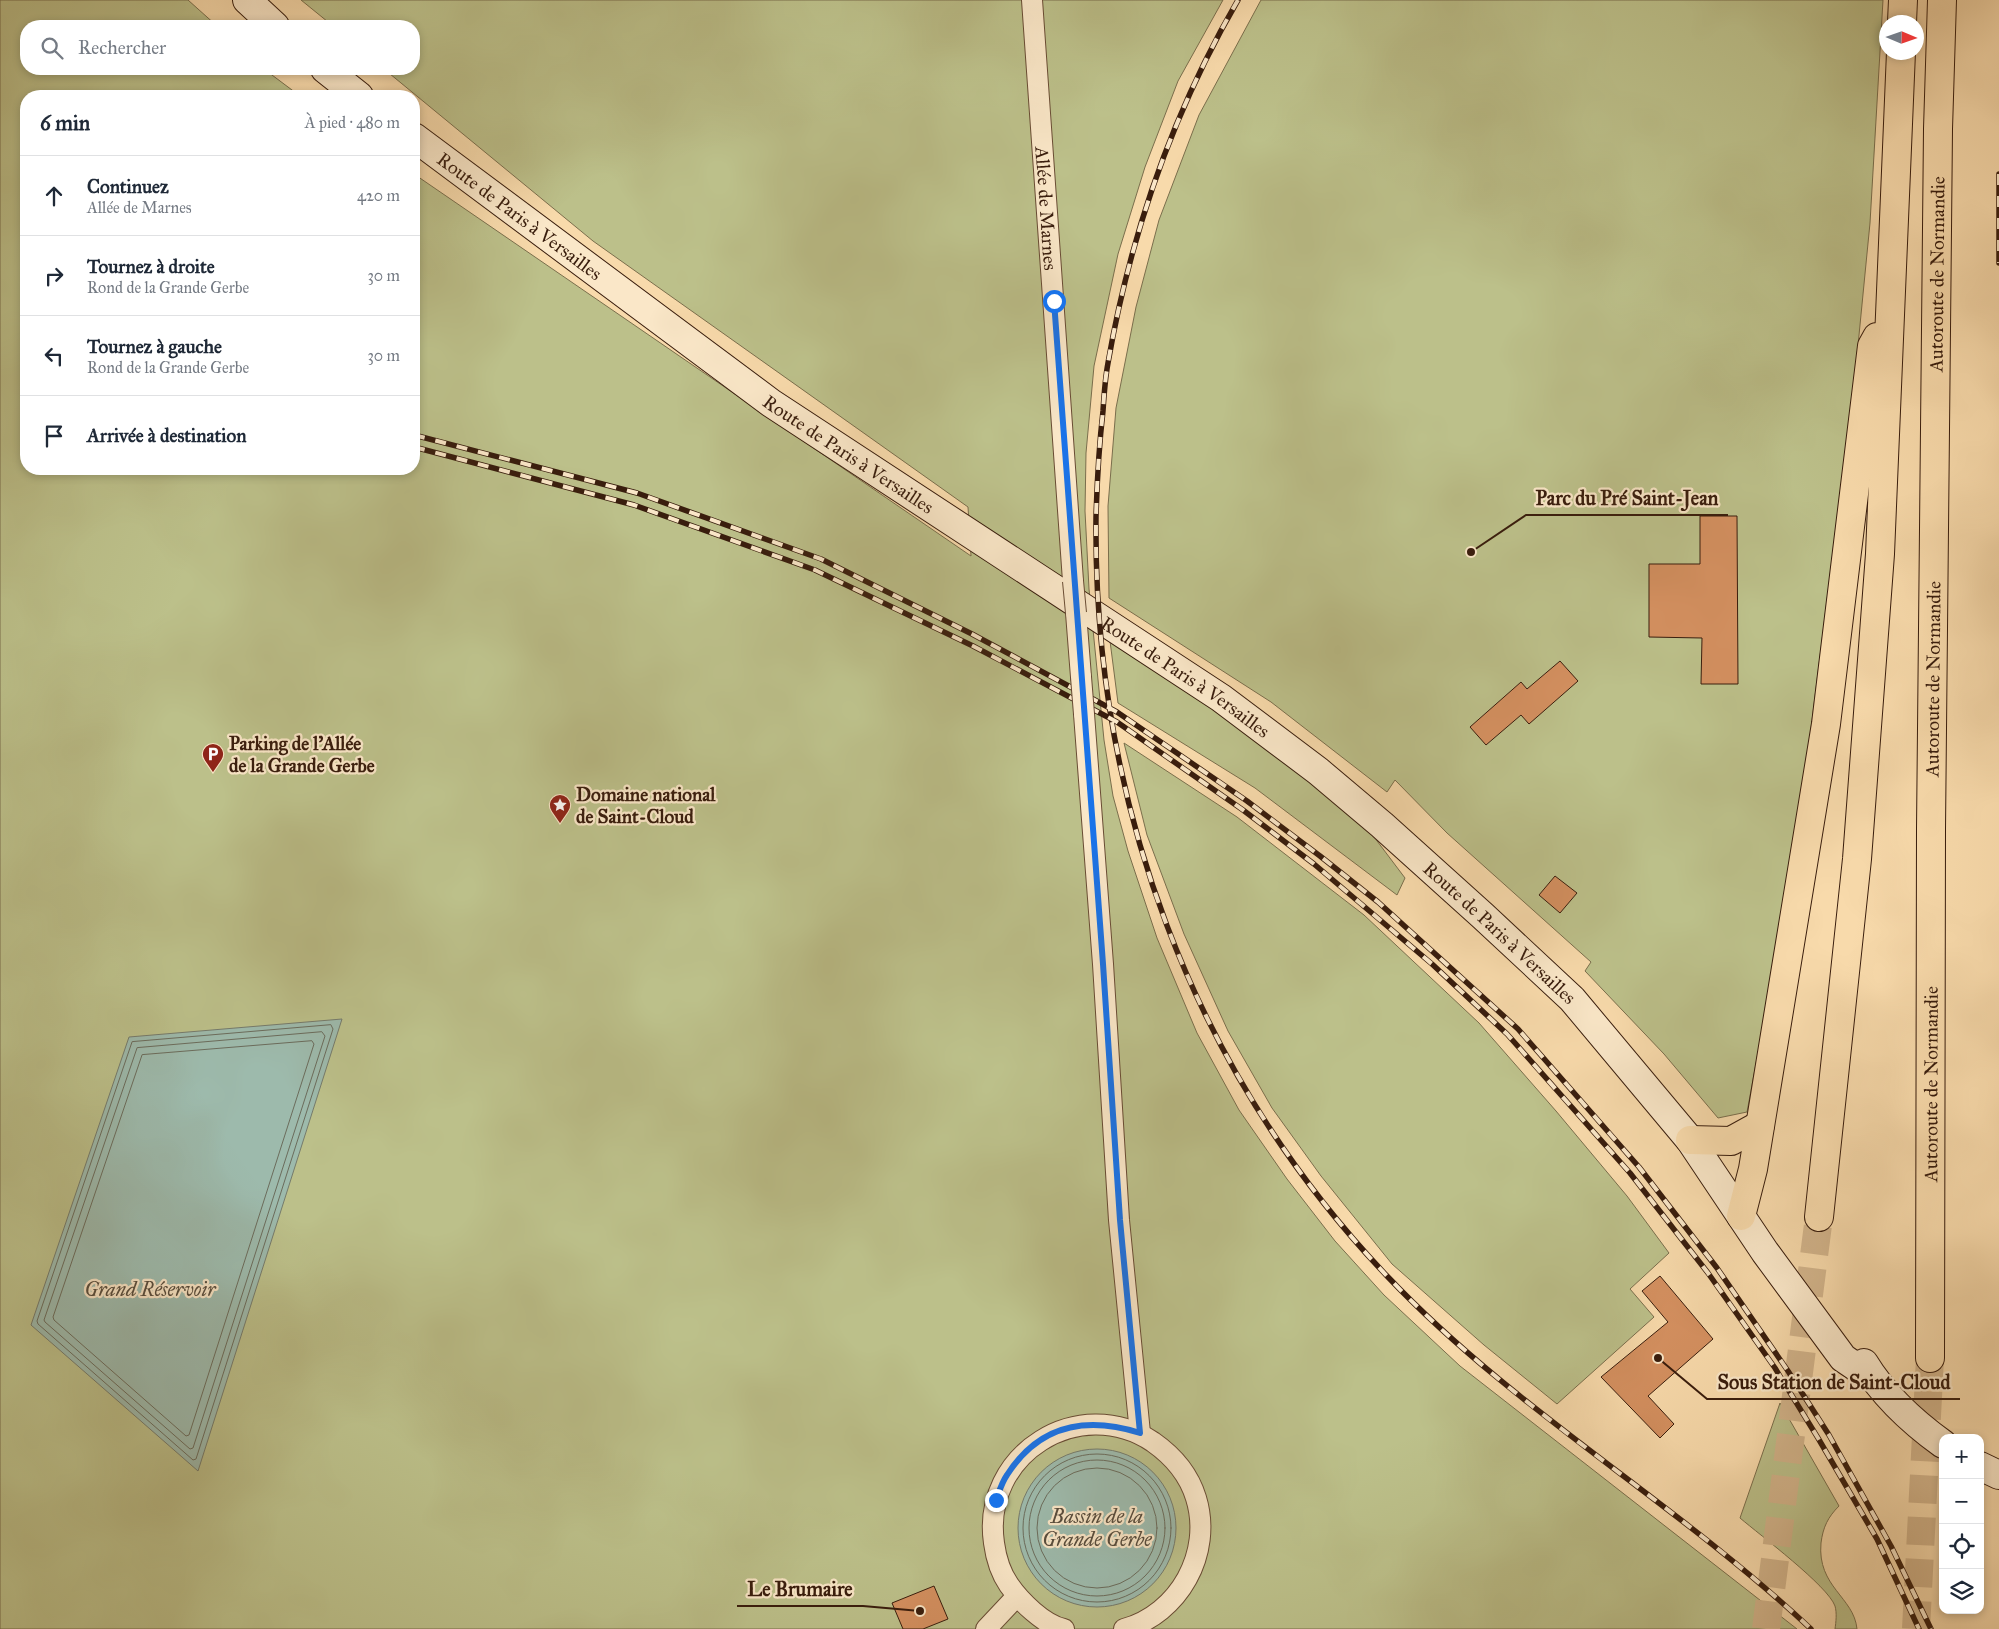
<!DOCTYPE html>
<html lang="fr">
<meta charset="utf-8">
<style>
:root{--surface:#fff;--page:#f6f6f7;--text:#1f2937;--muted:#747a83;--line:#e0e1e3}
body{margin:0;font-family:"IM FELL Great Primer",serif;background:var(--page);color:var(--text)}
.controls{position:absolute;right:15px;bottom:15px;display:grid;overflow:hidden;border-radius:10px;box-shadow:0 2px 8px #0003}
.controls button{width:45px;height:45px;display:grid;place-items:center;padding:0;border:0;border-bottom:1px solid var(--line);background:var(--surface);color:var(--text);font:25px sans-serif}
.compass{position:absolute;left:1879px;top:15px;width:45px;height:45px;border-radius:50%;background:var(--surface);box-shadow:0 2px 8px #0003;rotate:92deg}
.stop{position:absolute;width:15px;height:15px;margin:-11px;border:4px solid #1a73e8;border-radius:50%;background:#fff}
.stop.end{background:#1a73e8;border-color:#fff;box-shadow:0 1px 5px #0008}
.list{margin:0;padding:0;list-style:none}
h2{display:flex;justify-content:space-between;align-items:center;height:65px;margin:0;padding:0 20px;font-size:21px}
h2 small{font-size:16px;font-weight:400;color:var(--muted)}
.list li{display:grid;grid-template-columns:32px 1fr auto;gap:15px;align-items:center;box-sizing:border-box;height:80px;padding:0 20px;border-top:1px solid var(--line)}
.list b{display:block;font-size:19px;white-space:nowrap}
.list p{margin:0;font-size:16px;white-space:nowrap;color:var(--muted)}
.list em{font-size:16px;font-style:normal;color:var(--muted)}
.icon{flex:none;width:28px;height:28px;fill:none;stroke:currentColor;stroke-width:2;stroke-linecap:round;stroke-linejoin:round}
.map{position:relative;flex:none;width:1999px;height:1629px;overflow:hidden}
.search{position:absolute;background:var(--surface);box-shadow:0 2px 8px #0003;left:20px;top:20px;width:400px;height:55px;display:flex;align-items:center;gap:12px;box-sizing:border-box;padding:0 18px;border-radius:20px;color:var(--muted);font-size:19px}
.panel{position:absolute;background:var(--surface);box-shadow:0 2px 8px #0003;left:20px;top:90px;width:400px;height:385px;border-radius:20px}
.map>svg:first-child{display:block}
.green{fill:#bcc08a;stroke:#7a6e4c}
.water{fill:#9dbaac;stroke:#757b6c}
.lines{fill:none;stroke-linecap:round;stroke-linejoin:round}
.shore{stroke:#6b6c5c;stroke-width:1}
.building{fill:#d49060;stroke:#391d0d}
.motorway-tunnel{stroke:#d2b48b;stroke-width:28;stroke-dasharray:28 14;stroke-linecap:butt}
.minor-casing{stroke:#694c34;stroke-width:22}
.secondary-casing{stroke:#391d0d;stroke-width:30}
.motorway-casing{stroke:#391d0d;stroke-width:30}
.minor{stroke:#fae7c8;stroke-width:20}
.secondary{stroke:#fae7c8;stroke-width:28}
.motorway{stroke:#f8daab;stroke-width:28}
.rail-casing{stroke:#391d0d;stroke-width:5.5}
.rail{stroke:#fae7c8;stroke-width:4;stroke-dasharray:11;stroke-linecap:butt}
.minor-bridge-casing{stroke:#694c34;stroke-width:22;stroke-linecap:butt}
.minor-bridge{stroke:#fae7c8;stroke-width:20}
.route{stroke:#1a73e8;stroke-width:6}
.labels{text-anchor:middle;dominant-baseline:central;stroke-width:4.5;stroke-linejoin:round;paint-order:stroke}
.street-label{font-size:19px;fill:#391d0d;stroke:#fae7c8}
.poi-label{font-size:19px;font-weight:bold;fill:#391d0d;stroke:#fae7c8;text-anchor:start}
.water-label{font-size:20px;font-style:italic;fill:#574c3d;stroke:#fae7c8}
.leader{fill:none;stroke:#391d0d;stroke-width:2}
.callout-dot{fill:#391d0d;stroke:#fae7c8;stroke-width:2}
.callout-label{font-size:20px;text-anchor:middle;font-weight:bold;fill:#391d0d;stroke:#fae7c8;stroke-width:4.5;stroke-linejoin:round;paint-order:stroke}
</style>
<div class="map">
<svg width="1999" height="1629" viewBox="0 0 1999 1629">
<rect width="100%" height="100%" fill="#f8daab"/>
<filter id="stains"><feTurbulence type="fractalNoise" baseFrequency=".004" numOctaves="4"/><feColorMatrix values="0 0 0 0 .2 0 0 0 0 .09 0 0 0 0 .02 0 0 0 .5 -.17"/></filter>
<radialGradient id="worn" r=".72"><stop offset=".6" stop-color="#630" stop-opacity="0"/><stop offset="1" stop-color="#630" stop-opacity=".3"/></radialGradient>
<!-- green -->
<g class="green">
<polygon points="0,0 188,0 217,26 26,26 26,69 264,69 300,96 26,96 26,469 414,469 414,174 971,556 968,507 593,241 384,69 414,69 414,26 333,26 301,0 1223,0 1178,81 1145,167 1118,254 1094,366 1086,453 1085,511 1089,589 1104,740 1113,796 1128,851 1157,938 1197,1033 1239,1110 1287,1179 1335,1241 1384,1295 1460,1366 1797,1629 0,1629"/>
<polygon points="1261,0 1883,0 1870,223 1855,376 1796,849 1747,1112 1718,1118 1664,1054 1585,971 1591,962 1447,833 1395,780 1387,792 1271,702 1109,598 1108,506 1116,408 1136,307 1159,220 1199,115"/>
<polygon points="1110,641 1257,736 1365,825 1405,878 1397,895 1255,788 1118,703"/>
<polygon points="1124,743 1237,817 1364,915 1479,1023 1556,1111 1627,1196 1669,1253 1630,1289 1654,1317 1557,1404 1484,1345 1392,1264 1321,1176 1272,1108 1228,1031 1184,934 1147,835"/>
<path d="M1780,1403L1839,1506C1828,1517 1823,1527 1821,1543C1817,1587 1854,1597 1857,1629H1835C1836,1622 1837,1613 1835,1606C1828,1586 1760,1535 1740,1518Z"/>
</g>
<!-- water -->
<g class="water">
<polygon points="342,1019 198,1471 31,1325 129,1037"/>
<circle cx="1097" cy="1528" r="79"/>
</g>
<g class="lines">
<!-- shore -->
<g class="shore">
<polygon points="331,1025 333,1029 196,1459 193,1460 38,1324 37,1321 132,1042"/>
<polygon points="322,1032 325,1036 193,1448 190,1449 45,1322 44,1320 137,1048"/>
<polygon points="312,1041 314,1044 189,1435 186,1436 54,1320 53,1317 142,1055"/>
<circle cx="1097" cy="1528" r="74"/>
<circle cx="1097" cy="1528" r="68"/>
<circle cx="1097" cy="1528" r="60"/>
</g>
</g>
<!-- building -->
<g class="building">
<polygon points="1700,516 1737,516 1738,684 1701,684 1702,638 1649,637 1649,564 1700,564"/>
<polygon points="1560,661 1578,681 1529,724 1521,715 1486,745 1470,727 1521,682 1527,689"/>
<polygon points="1555,876 1577,893 1560,913 1539,895"/>
<polygon points="1660,1276 1713,1339 1648,1396 1674,1424 1660,1438 1601,1377 1668,1322 1642,1291"/>
<polygon points="934,1586 948,1619 923,1629 903,1629 892,1603"/>
</g>
<g class="lines">
<!-- motorway-tunnel -->
<g class="motorway-tunnel">
<polyline points="1766,1629 1819,1217"/>
<polyline points="1916,1629 1930,1358"/>
</g>
<!-- minor casing -->
<g class="minor-casing">
<g id="minor">
<path id="s1" d="M1032,0L1073,581"/>
<polyline points="1076,613 1081,677"/>
<polyline points="1084,714 1103,964 1119,1220 1140,1433"/>
<polyline points="986,1629 1017,1596"/>
<path d="M1064,1629C1044,1625 1020,1601 1009,1585C1000,1572 996,1558 994,1543C981,1454 1079,1393 1153,1442C1173,1456 1189,1475 1196,1498C1213,1553 1179,1614 1124,1629"/>
</g>
</g>
<!-- secondary casing -->
<g class="secondary-casing">
<g id="secondary">
<polyline points="247,0 275,26"/>
<polyline points="325,69 359,96"/>
<path id="s2" d="M414,137L771,403L1221,698L1318,771L1382,825L1483,916L1572,999L1690,1140L1765,1252L1843,1358L1874,1379"/>
<path d="M1864,1363C1884,1396 1911,1421 1943,1444"/>
<polyline points="1980,1466 1999,1475"/>
</g>
</g>
<!-- motorway casing -->
<g class="motorway-casing">
<g id="motorway">
<polyline points="1902,22 1903,0"/>
<polyline points="1690,1140 1731,1141 1760,1125"/>
<polyline points="1741,1216 1753,1169 1826,724 1872,346 1877,337"/>
<polyline points="1819,1217 1857,859 1880,554 1901,52"/>
<path id="s3" d="M1930,1358L1931,829L1938,129L1942,0"/>
</g>
</g>
<!-- minor -->
<use href="#minor" class="minor"/>
<!-- secondary -->
<use href="#secondary" class="secondary"/>
<!-- motorway -->
<use href="#motorway" class="motorway"/>
<!-- rail casing -->
<g class="rail-casing">
<g id="rail">
<path d="M1238,0C1173,112 1130,236 1108,363C1105,379 1104,395 1103,411C1099,446 1097,482 1096,517C1093,800 1191,1070 1387,1276C1514,1410 1677,1503 1811,1629"/>
<polyline points="1999,174 1999,263"/>
<polyline points="414,435 637,493 821,559 972,634 1117,712 1247,801 1320,856 1378,902 1518,1029 1639,1167 1717,1268 1788,1371 1829,1435 1891,1546 1931,1629"/>
<polyline points="414,447 634,505 815,570 973,646 1117,722 1243,810 1314,864 1432,964 1507,1034 1630,1173 1708,1273 1775,1368 1818,1438 1877,1539 1919,1629"/>
</g>
</g>
<!-- rail -->
<use href="#rail" class="rail"/>
<!-- minor-bridge casing -->
<g class="minor-bridge-casing">
<g id="minor-bridge">
<polyline points="1073,581 1076,613"/>
<polyline points="1081,677 1084,714"/>
</g>
</g>
<!-- minor-bridge -->
<use href="#minor-bridge" class="minor-bridge"/>
</g>
<g class="lines">
<!-- route -->
<path class="route" d="M996,1500C999,1492 1002,1482 1007,1475C1039,1425 1086,1416 1140,1433L1120,1220L1103,964L1054,301"/>
</g>
<!-- icons -->
<defs>
<g id="parking-pin" transform="scale(1.125)"><path d="M0 17L-7.5 6A9.5 9.5 0 1 1 7.5 6Z" fill="#8f2418" stroke="#fae7c8"/><path d="M-3.5-5.5H1a3.5 3.5 0 0 1 0 7H-1V5.5H-3.5ZM-1-3.4V-.6H.8a1.4 1.4 0 0 0 0-2.8Z" fill="#fff"/></g>
<g id="sight-pin" transform="scale(1.125)"><path d="M0 17L-7.5 6A9.5 9.5 0 1 1 7.5 6Z" fill="#8f2418" stroke="#fae7c8"/><path d="M0-6L1.8-2.2L6-1.7L2.9 1.2L3.7 5.4L0 3.3L-3.7 5.4L-2.9 1.2L-6-1.7L-1.8-2.2Z" fill="#fff"/></g>
</defs>
<g fill-rule="evenodd">
<use href="#parking-pin" x="213" y="754"/>
<use href="#sight-pin" x="560" y="805"/>
</g>
<g class="labels">
<!-- street labels -->
<g class="street-label">
<text stroke="none"><textPath href="#s1" startOffset="209">Allée de Marnes</textPath></text>
<text stroke="none"><textPath href="#s2" startOffset="132">Route de Paris à Versailles</textPath></text>
<text stroke="none"><textPath href="#s3" startOffset="1084">Autoroute de Normandie</textPath></text>
<text stroke="none"><textPath href="#s2" startOffset="538">Route de Paris à Versailles</textPath></text>
<text stroke="none"><textPath href="#s2" startOffset="942">Route de Paris à Versailles</textPath></text>
<text stroke="none"><textPath href="#s3" startOffset="679">Autoroute de Normandie</textPath></text>
<text stroke="none"><textPath href="#s2" startOffset="1348">Route de Paris à Versailles</textPath></text>
<text stroke="none"><textPath href="#s3" startOffset="274">Autoroute de Normandie</textPath></text>
</g>
<!-- poi labels -->
<g class="poi-label">
<text x="229" y="743">Parking de l'Allée<tspan x="229" dy="22">de la Grande Gerbe</tspan></text>
<text x="576" y="794">Domaine national<tspan x="576" dy="22">de Saint-Cloud</tspan></text>
</g>
<!-- water labels -->
<g class="water-label">
<text x="150" y="1289">Grand Réservoir</text>
<text x="1097" y="1516">Bassin de la<tspan x="1097" dy="23">Grande Gerbe</tspan></text>
</g>
</g>
<!-- callouts -->
<path class="leader" d="M1471 552L1526 515H1728M1658 1358L1707 1399H1960M920 1611L863 1606H737"/>
<g class="callout-dot">
<circle cx="1471" cy="552" r="5"/>
<circle cx="1658" cy="1358" r="5"/>
<circle cx="920" cy="1611" r="5"/>
</g>
<g class="callout-label">
<text x="1627" y="505">Parc du Pré Saint-Jean</text>
<text x="1834" y="1389">Sous Station de Saint-Cloud</text>
<text x="800" y="1596">Le Brumaire</text>
</g>
<rect width="100%" height="100%" filter="url(#stains)"/>
<rect width="100%" height="100%" fill="url(#worn)"/>
</svg>
<div class="controls">
<button>+</button>
<button>−</button>
<button><svg class="icon" aria-label="locate" viewBox="0 0 24 24"><circle cx="12" cy="12" r="6"/><path d="M12 2v4M12 18v4M2 12h4M18 12h4"/></svg></button>
<button><svg class="icon" aria-label="layers" viewBox="0 0 24 24"><path d="M12 4l9 5-9 5-9-5zM3 14l9 5 9-5"/></svg></button>
</div>
<svg class="compass" viewBox="-18 -18 36 36"><path d="M0-13l5 13h-10z" fill="#e53935"/><path d="M0 13l5-13h-10z" fill="#747a83"/></svg>
<div class="stop" style="left:1054px;top:301px"></div>
<div class="stop end" style="left:996px;top:1500px"></div>
<div class="search"><svg class="icon" aria-label="search" viewBox="0 0 24 24"><circle cx="10" cy="10" r="6"/><path d="M15 15l6 6"/></svg>Rechercher</div>
<section class="panel">
<h2>6 min<small>À pied · 480 m</small></h2>
<ul class="list">
<li><svg class="icon" aria-label="ahead" viewBox="0 0 24 24"><path d="M12 20V5M6 11l6-6 6 6"/></svg><div><b>Continuez</b><p>Allée de Marnes</p></div><em>420 m</em></li>
<li><svg class="icon" aria-label="right" viewBox="0 0 24 24"><path d="M7 20v-9h11M14 6l5 5-5 5"/></svg><div><b>Tournez à droite</b><p>Rond de la Grande Gerbe</p></div><em>30 m</em></li>
<li><svg class="icon" aria-label="left" viewBox="0 0 24 24"><path d="M17 20v-9H6M10 6l-5 5 5 5"/></svg><div><b>Tournez à gauche</b><p>Rond de la Grande Gerbe</p></div><em>30 m</em></li>
<li><svg class="icon" aria-label="arrive" viewBox="0 0 24 24"><path d="M6 21V4h12l-3 4 3 4H6"/></svg><div><b>Arrivée à destination</b></div></li>
</ul>
</section>
</div>
